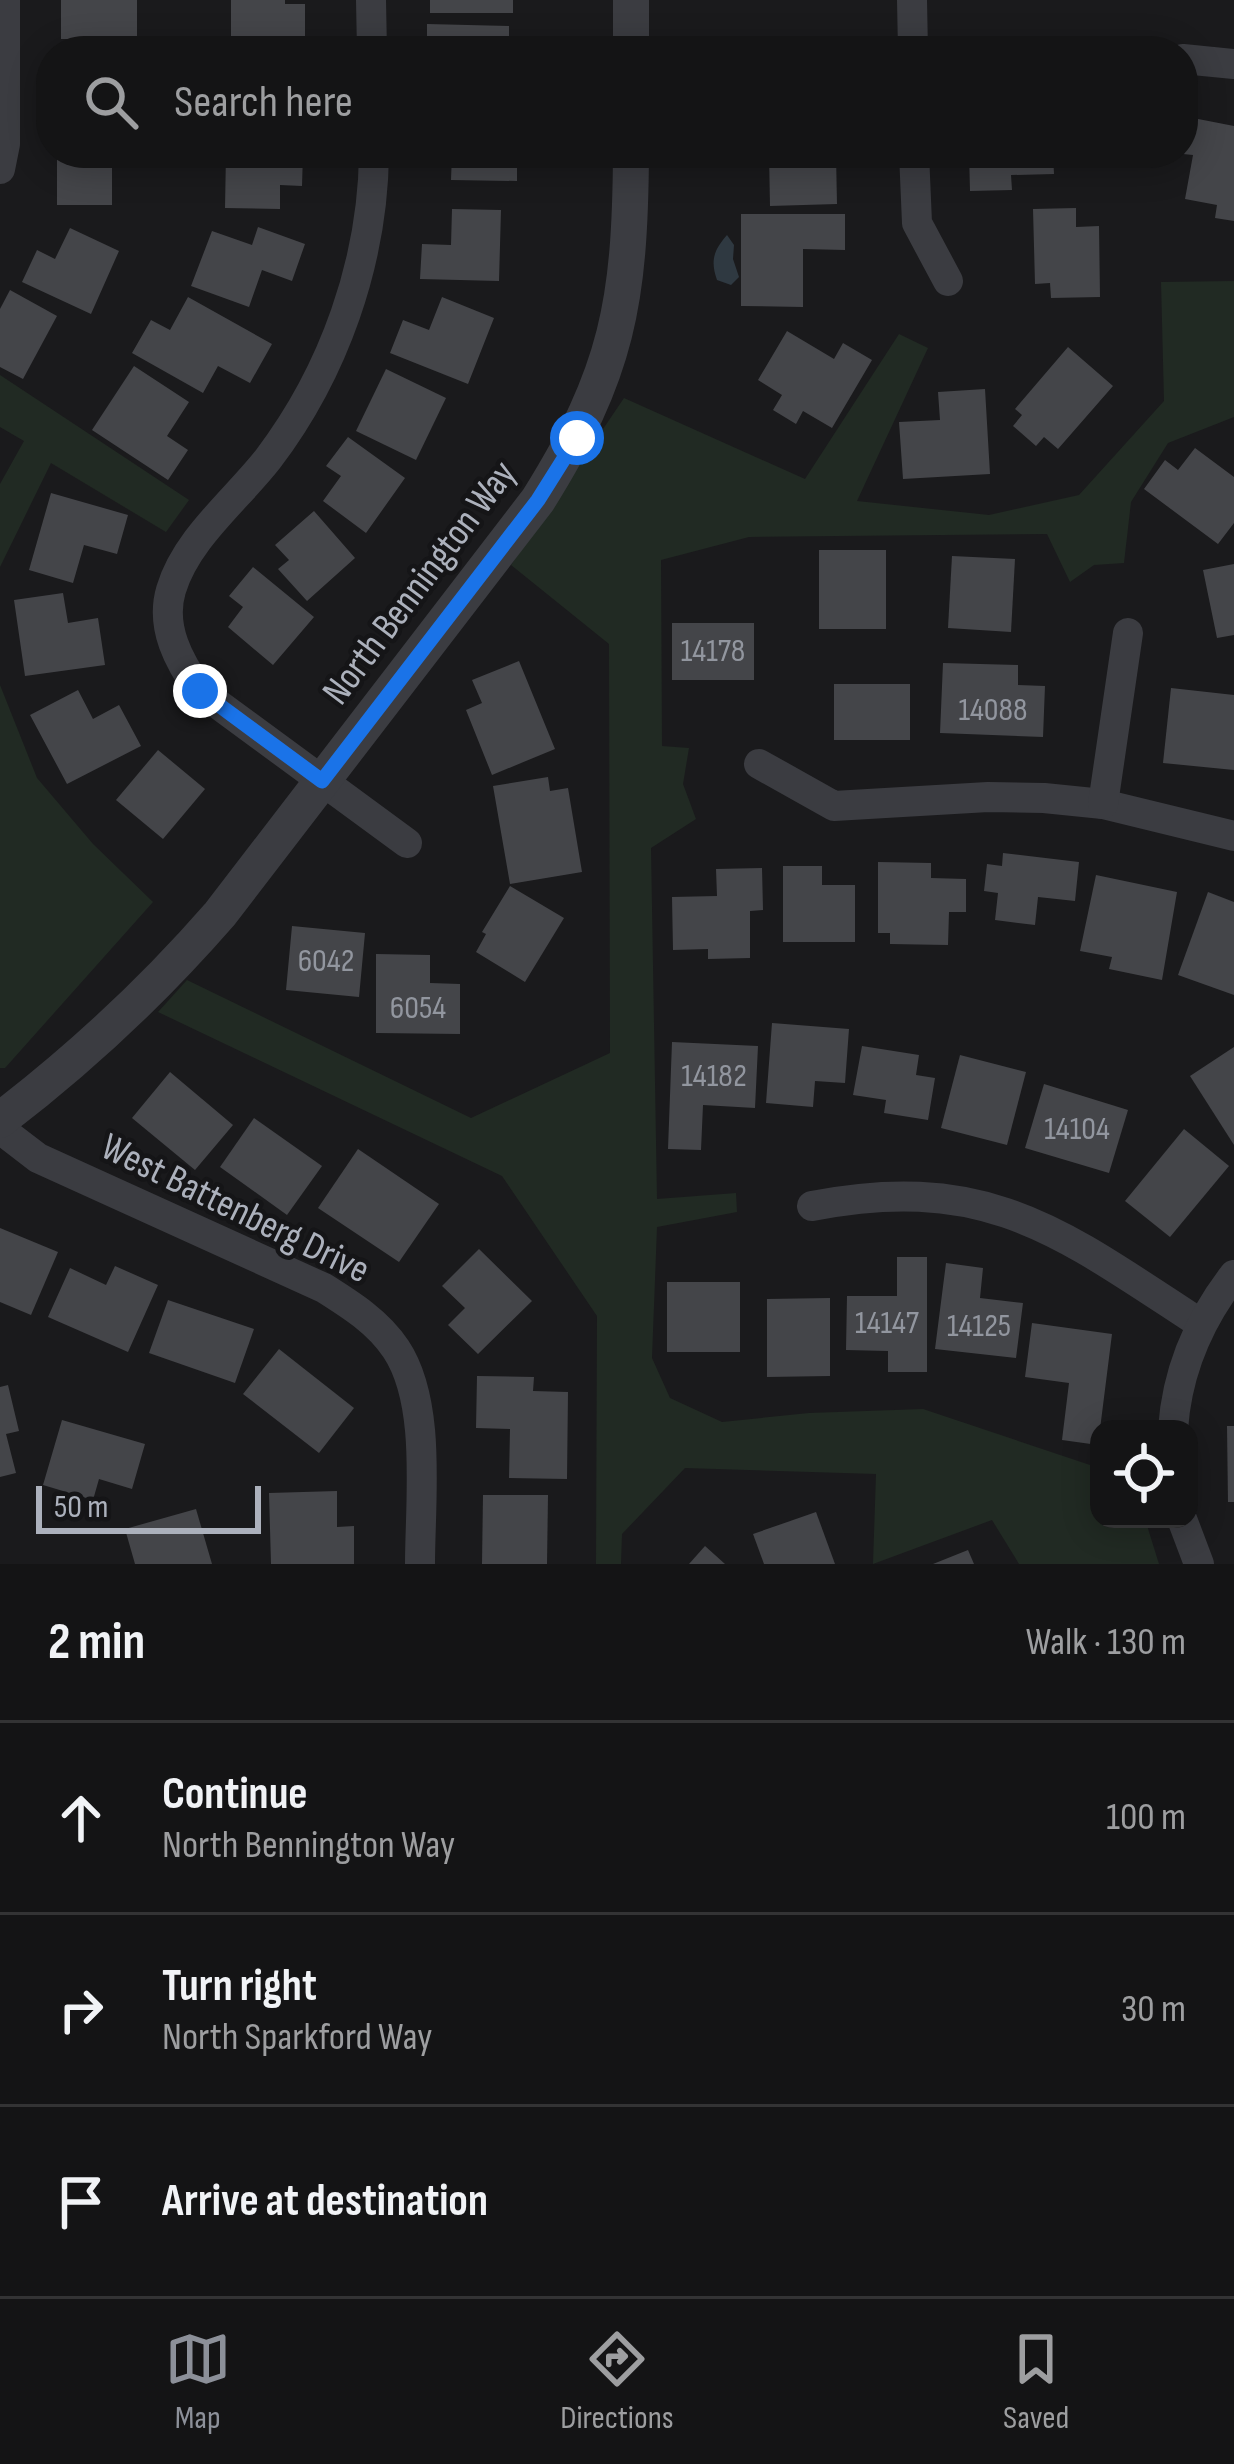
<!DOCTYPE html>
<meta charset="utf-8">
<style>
:root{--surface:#141415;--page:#1d1d1e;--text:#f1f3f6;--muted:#9d9ea0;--line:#333334;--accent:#8c9099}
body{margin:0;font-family:"Sofia Sans Condensed",sans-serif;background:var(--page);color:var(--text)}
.controls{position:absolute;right:36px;bottom:36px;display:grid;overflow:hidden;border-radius:24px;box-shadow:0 6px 30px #0003}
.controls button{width:108px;height:108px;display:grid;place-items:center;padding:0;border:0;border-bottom:3px solid var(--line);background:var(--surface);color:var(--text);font:60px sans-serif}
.scale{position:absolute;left:36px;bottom:30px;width:225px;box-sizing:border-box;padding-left:12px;border:6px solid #acb1bc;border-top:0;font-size:33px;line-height:42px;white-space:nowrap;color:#acb1bc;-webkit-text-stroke:9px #151517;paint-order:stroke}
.stop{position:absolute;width:36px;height:36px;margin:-27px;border:9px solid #1a73e8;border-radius:50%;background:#fff}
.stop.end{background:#1a73e8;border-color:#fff;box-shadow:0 3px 12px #0008}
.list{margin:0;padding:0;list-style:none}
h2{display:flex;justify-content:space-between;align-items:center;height:156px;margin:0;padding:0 48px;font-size:51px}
h2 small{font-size:39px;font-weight:400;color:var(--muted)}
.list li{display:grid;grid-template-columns:78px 1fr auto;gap:36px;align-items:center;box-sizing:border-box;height:192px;padding:0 48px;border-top:3px solid var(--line)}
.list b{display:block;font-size:45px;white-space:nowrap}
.list p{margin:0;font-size:39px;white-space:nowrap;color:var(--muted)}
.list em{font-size:39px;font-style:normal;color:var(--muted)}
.icon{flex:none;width:66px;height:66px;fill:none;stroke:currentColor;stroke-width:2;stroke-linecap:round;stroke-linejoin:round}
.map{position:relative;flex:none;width:1234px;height:1564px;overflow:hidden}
.search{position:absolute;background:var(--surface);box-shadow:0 6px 30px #0003;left:36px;right:36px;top:36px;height:132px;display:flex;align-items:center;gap:30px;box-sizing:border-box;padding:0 42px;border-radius:48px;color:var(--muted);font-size:45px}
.sheet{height:732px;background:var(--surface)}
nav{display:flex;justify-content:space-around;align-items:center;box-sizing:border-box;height:168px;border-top:3px solid var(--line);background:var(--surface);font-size:33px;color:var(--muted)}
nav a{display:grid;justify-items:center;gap:6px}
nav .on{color:var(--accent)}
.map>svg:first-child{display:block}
.green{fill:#212a23}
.water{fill:#2f3941}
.building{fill:#444549}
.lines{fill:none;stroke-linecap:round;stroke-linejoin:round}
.minor{stroke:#3b3c41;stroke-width:30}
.tertiary{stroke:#3b3c41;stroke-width:36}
.route{stroke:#1a73e8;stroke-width:15}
.labels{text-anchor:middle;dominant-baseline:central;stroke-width:9;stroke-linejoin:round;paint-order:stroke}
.number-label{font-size:33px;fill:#92969f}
.street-label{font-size:39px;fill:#acb1bc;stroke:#151517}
</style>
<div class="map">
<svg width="1234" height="1564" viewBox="0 0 1234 1564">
<rect width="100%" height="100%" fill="#1a1a1c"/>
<!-- green -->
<g class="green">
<polygon points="1234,281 1234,417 1168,443 1131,502 1124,563 1094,565 1070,582 1047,534 749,537 661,560 662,746 689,748 683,784 696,819 651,848 657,1199 736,1193 737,1212 657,1227 652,1358 670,1398 722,1422 809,1413 923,1409 1099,1468 1099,1519 1145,1519 1159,1564 1019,1564 992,1520 873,1564 876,1474 685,1468 622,1534 621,1564 596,1564 597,1316 502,1176 158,1012 187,980 471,1118 610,1053 609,644 511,565 624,398 805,479 899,334 928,348 857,501 989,515 1079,495 1164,401 1161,282"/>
<polygon points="0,375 189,500 166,532 51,463 0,567 0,484 24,441 0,427"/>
<polygon points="0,685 37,778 93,844 153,902 5,1068 0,1068"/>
</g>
<!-- water -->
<path class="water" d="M727,235L734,245L733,259L739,277L731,285L717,280C710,260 714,250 727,235Z"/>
<!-- building -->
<g class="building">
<rect x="61" y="0" width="76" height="39"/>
<polygon points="231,0 285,0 285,4 305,4 305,41 231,41"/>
<rect x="430" y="0" width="83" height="13"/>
<polygon points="427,24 509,26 509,51 427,51"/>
<polygon points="1188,117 1234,126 1234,221 1215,218 1217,205 1185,199 1193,155 1183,154"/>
<rect x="57" y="153" width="55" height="52"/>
<polygon points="226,153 303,153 302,186 280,185 280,209 225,208"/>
<polygon points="452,153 517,153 517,181 451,180"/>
<polygon points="769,153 836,155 837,204 770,206"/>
<polygon points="969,153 1053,153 1054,174 1011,175 1012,190 970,191"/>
<polygon points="1076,208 1076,227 1099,226 1100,297 1051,298 1050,283 1035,284 1033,209"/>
<polygon points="452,209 501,210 499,281 420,279 422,244 451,245"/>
<polygon points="741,214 845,214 845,250 803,249 803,307 741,306"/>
<polygon points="258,227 305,244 292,281 262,270 249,307 191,286 212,231 252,245"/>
<polygon points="70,228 119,251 91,314 22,282 37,250 55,259"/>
<polygon points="10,290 57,316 23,379 0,367 0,309"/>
<polygon points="188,297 272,344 250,383 218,366 203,393 132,353 151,320 170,330"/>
<polygon points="442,297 494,318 468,384 390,353 403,320 429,330"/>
<polygon points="787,331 834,359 843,343 872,360 832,428 803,411 796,424 773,410 782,395 758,380"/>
<polygon points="1068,347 1113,386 1058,449 1044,437 1036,446 1013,426 1022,415 1015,409"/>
<polygon points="134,366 189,402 167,436 188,450 168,480 92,430"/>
<polygon points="386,369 446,398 416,460 356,431"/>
<polygon points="985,389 990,474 903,479 899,422 940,420 938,392"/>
<polygon points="348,437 405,478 366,533 323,501 341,476 326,466"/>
<polygon points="1195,448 1234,477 1234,523 1218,544 1144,489 1165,460 1178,470"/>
<polygon points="51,493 128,515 117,554 84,545 73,583 29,570"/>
<polygon points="314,511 355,558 307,601 278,569 289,560 275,545"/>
<rect x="819" y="550" width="67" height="79"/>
<polygon points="952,556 1015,559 1011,632 948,628"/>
<polygon points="1234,564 1234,635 1217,638 1203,570"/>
<polygon points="253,567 314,617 273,665 228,627 243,607 229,596"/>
<polygon points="63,593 68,623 98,618 105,665 25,676 14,600"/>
<rect x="672" y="623" width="82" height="57"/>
<polygon points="519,661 555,749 492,775 466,710 482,703 472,680"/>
<polygon points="943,663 1018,665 1018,685 1045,686 1043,737 940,733"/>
<rect x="834" y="684" width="76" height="56"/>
<polygon points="1171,688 1234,695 1234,770 1163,763"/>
<polygon points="78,690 93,719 119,705 141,746 67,784 30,715"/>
<polygon points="158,750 205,789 163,839 116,800"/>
<polygon points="548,777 550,791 568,788 582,872 510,884 493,786"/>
<polygon points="1003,853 1079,862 1075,901 1038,897 1035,925 995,920 998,893 984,891 987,864 1002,866"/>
<polygon points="878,862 931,863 931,878 966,879 966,912 949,912 948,945 890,944 890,933 878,933"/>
<polygon points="783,866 822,866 822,885 855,885 855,942 783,942"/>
<polygon points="762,868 763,910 750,911 750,958 708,959 708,949 673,950 672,897 717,896 716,869"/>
<polygon points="1096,875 1177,892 1162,980 1109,969 1112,957 1080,951"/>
<polygon points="510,886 564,918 525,982 476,952 486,934 482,932"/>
<polygon points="1208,892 1234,902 1234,995 1178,975"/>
<polygon points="292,926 365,933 359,997 286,990"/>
<polygon points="376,954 430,955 430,983 460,984 460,1034 376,1033"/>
<polygon points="772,1023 849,1029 845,1083 815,1081 813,1107 766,1103"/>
<polygon points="672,1042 758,1046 755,1108 703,1105 701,1150 668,1149"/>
<polygon points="862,1046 919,1055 916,1075 935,1078 928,1120 884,1113 886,1100 853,1095"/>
<polygon points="1234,1047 1234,1145 1190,1076"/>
<polygon points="960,1055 1026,1072 1007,1145 941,1128"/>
<polygon points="170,1072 233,1125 195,1170 132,1118"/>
<polygon points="1044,1084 1128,1110 1109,1173 1025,1148"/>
<polygon points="254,1118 322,1166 287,1215 220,1167"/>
<polygon points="1184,1129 1229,1166 1170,1237 1125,1201"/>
<polygon points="358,1149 439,1204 399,1262 318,1208"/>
<polygon points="0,1228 58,1252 31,1315 0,1302"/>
<polygon points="479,1249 532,1301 478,1354 448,1325 465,1308 442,1286"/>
<polygon points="897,1257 927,1257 927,1372 888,1372 888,1351 846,1350 847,1296 897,1296"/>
<polygon points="946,1263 983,1268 980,1298 1023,1303 1016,1358 935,1349"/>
<polygon points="115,1266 158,1285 128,1352 48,1317 70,1268 106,1285"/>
<rect x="667" y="1282" width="73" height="70"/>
<polygon points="830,1298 830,1376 767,1377 767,1299"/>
<polygon points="168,1300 254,1329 235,1383 149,1353"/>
<polygon points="1032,1323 1112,1334 1098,1445 1062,1440 1069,1383 1025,1377"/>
<polygon points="279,1349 354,1408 319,1453 243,1394"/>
<polygon points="477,1376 534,1377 533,1391 568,1392 567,1479 509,1478 510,1429 476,1428"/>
<polygon points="8,1385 19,1431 6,1434 16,1473 0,1477 0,1387"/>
<polygon points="62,1420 145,1444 132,1489 99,1479 93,1500 43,1485"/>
<polygon points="1227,1426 1234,1426 1234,1502 1228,1502"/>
<polygon points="337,1491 337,1527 354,1526 354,1564 271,1564 269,1493"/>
<polygon points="483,1495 548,1495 547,1564 482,1564"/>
<polygon points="196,1509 212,1564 135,1564 125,1529"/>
<polygon points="816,1512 835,1564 764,1564 753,1534"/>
<polygon points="705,1546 725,1564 689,1564"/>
<polygon points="968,1550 974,1564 933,1564"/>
</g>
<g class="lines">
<!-- minor -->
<g class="minor">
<polyline points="371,0 372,51"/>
<polyline points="912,0 913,51"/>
<polyline points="1183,59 1234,64"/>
<path d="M374,153C373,262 334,372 268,459C236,500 186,539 171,590C160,627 179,662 200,691L407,843"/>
<polyline points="914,153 917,223 948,281"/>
<polyline points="0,169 5,144 5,0"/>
<polyline points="759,764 834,806 988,797 1044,798 1103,804 1234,836"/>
<polyline points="1103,804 1128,633"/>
<path d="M0,1129L38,1158L324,1288C351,1305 378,1322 396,1349C432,1403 420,1501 420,1564"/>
<path d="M812,1206C989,1172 1061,1233 1201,1324"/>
<path d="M1173,1429C1177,1371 1199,1320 1234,1275"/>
<polyline points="1182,1519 1199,1564"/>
</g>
<!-- tertiary -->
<g class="tertiary">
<polyline points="631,51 631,0"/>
<path d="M0,1120C81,1058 153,991 220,914L538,500C618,372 630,302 631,153"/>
</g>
</g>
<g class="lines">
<!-- route -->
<polyline class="route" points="200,691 322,781 538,500 577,438"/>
</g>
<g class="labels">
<!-- number labels -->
<g class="number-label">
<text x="713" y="651">14178</text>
<text x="993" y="710">14088</text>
<text x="326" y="961">6042</text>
<text x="418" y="1008">6054</text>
<text x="714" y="1076">14182</text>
<text x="1077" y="1129">14104</text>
<text x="887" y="1323">14147</text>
<text x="979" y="1326">14125</text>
</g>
<!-- street labels -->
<g class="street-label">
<text transform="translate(420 583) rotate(-53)">North Bennington Way</text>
<text transform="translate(235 1209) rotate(26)">West Battenberg Drive</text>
</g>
</g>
</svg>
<div class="controls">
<button><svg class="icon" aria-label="locate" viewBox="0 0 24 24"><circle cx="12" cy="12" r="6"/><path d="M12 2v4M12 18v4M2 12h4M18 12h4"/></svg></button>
</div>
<div class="scale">50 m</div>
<div class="stop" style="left:577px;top:438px"></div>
<div class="stop end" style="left:200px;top:691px"></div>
<div class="search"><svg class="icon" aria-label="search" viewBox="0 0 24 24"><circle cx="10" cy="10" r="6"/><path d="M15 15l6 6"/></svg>Search here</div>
</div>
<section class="sheet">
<h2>2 min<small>Walk · 130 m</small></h2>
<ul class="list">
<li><svg class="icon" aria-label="ahead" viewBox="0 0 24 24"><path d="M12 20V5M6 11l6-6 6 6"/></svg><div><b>Continue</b><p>North Bennington Way</p></div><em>100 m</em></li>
<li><svg class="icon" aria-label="right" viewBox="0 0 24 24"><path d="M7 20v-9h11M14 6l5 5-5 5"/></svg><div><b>Turn right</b><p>North Sparkford Way</p></div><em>30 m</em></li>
<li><svg class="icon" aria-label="arrive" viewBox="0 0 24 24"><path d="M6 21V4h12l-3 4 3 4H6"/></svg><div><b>Arrive at destination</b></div></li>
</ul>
</section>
<nav>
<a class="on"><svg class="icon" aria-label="map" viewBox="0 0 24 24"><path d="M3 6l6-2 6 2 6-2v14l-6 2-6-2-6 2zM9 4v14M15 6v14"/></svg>Map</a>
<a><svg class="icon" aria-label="directions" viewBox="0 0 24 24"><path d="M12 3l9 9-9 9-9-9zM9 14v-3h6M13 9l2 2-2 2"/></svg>Directions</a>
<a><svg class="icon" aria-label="saved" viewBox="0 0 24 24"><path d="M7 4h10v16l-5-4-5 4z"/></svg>Saved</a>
</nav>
